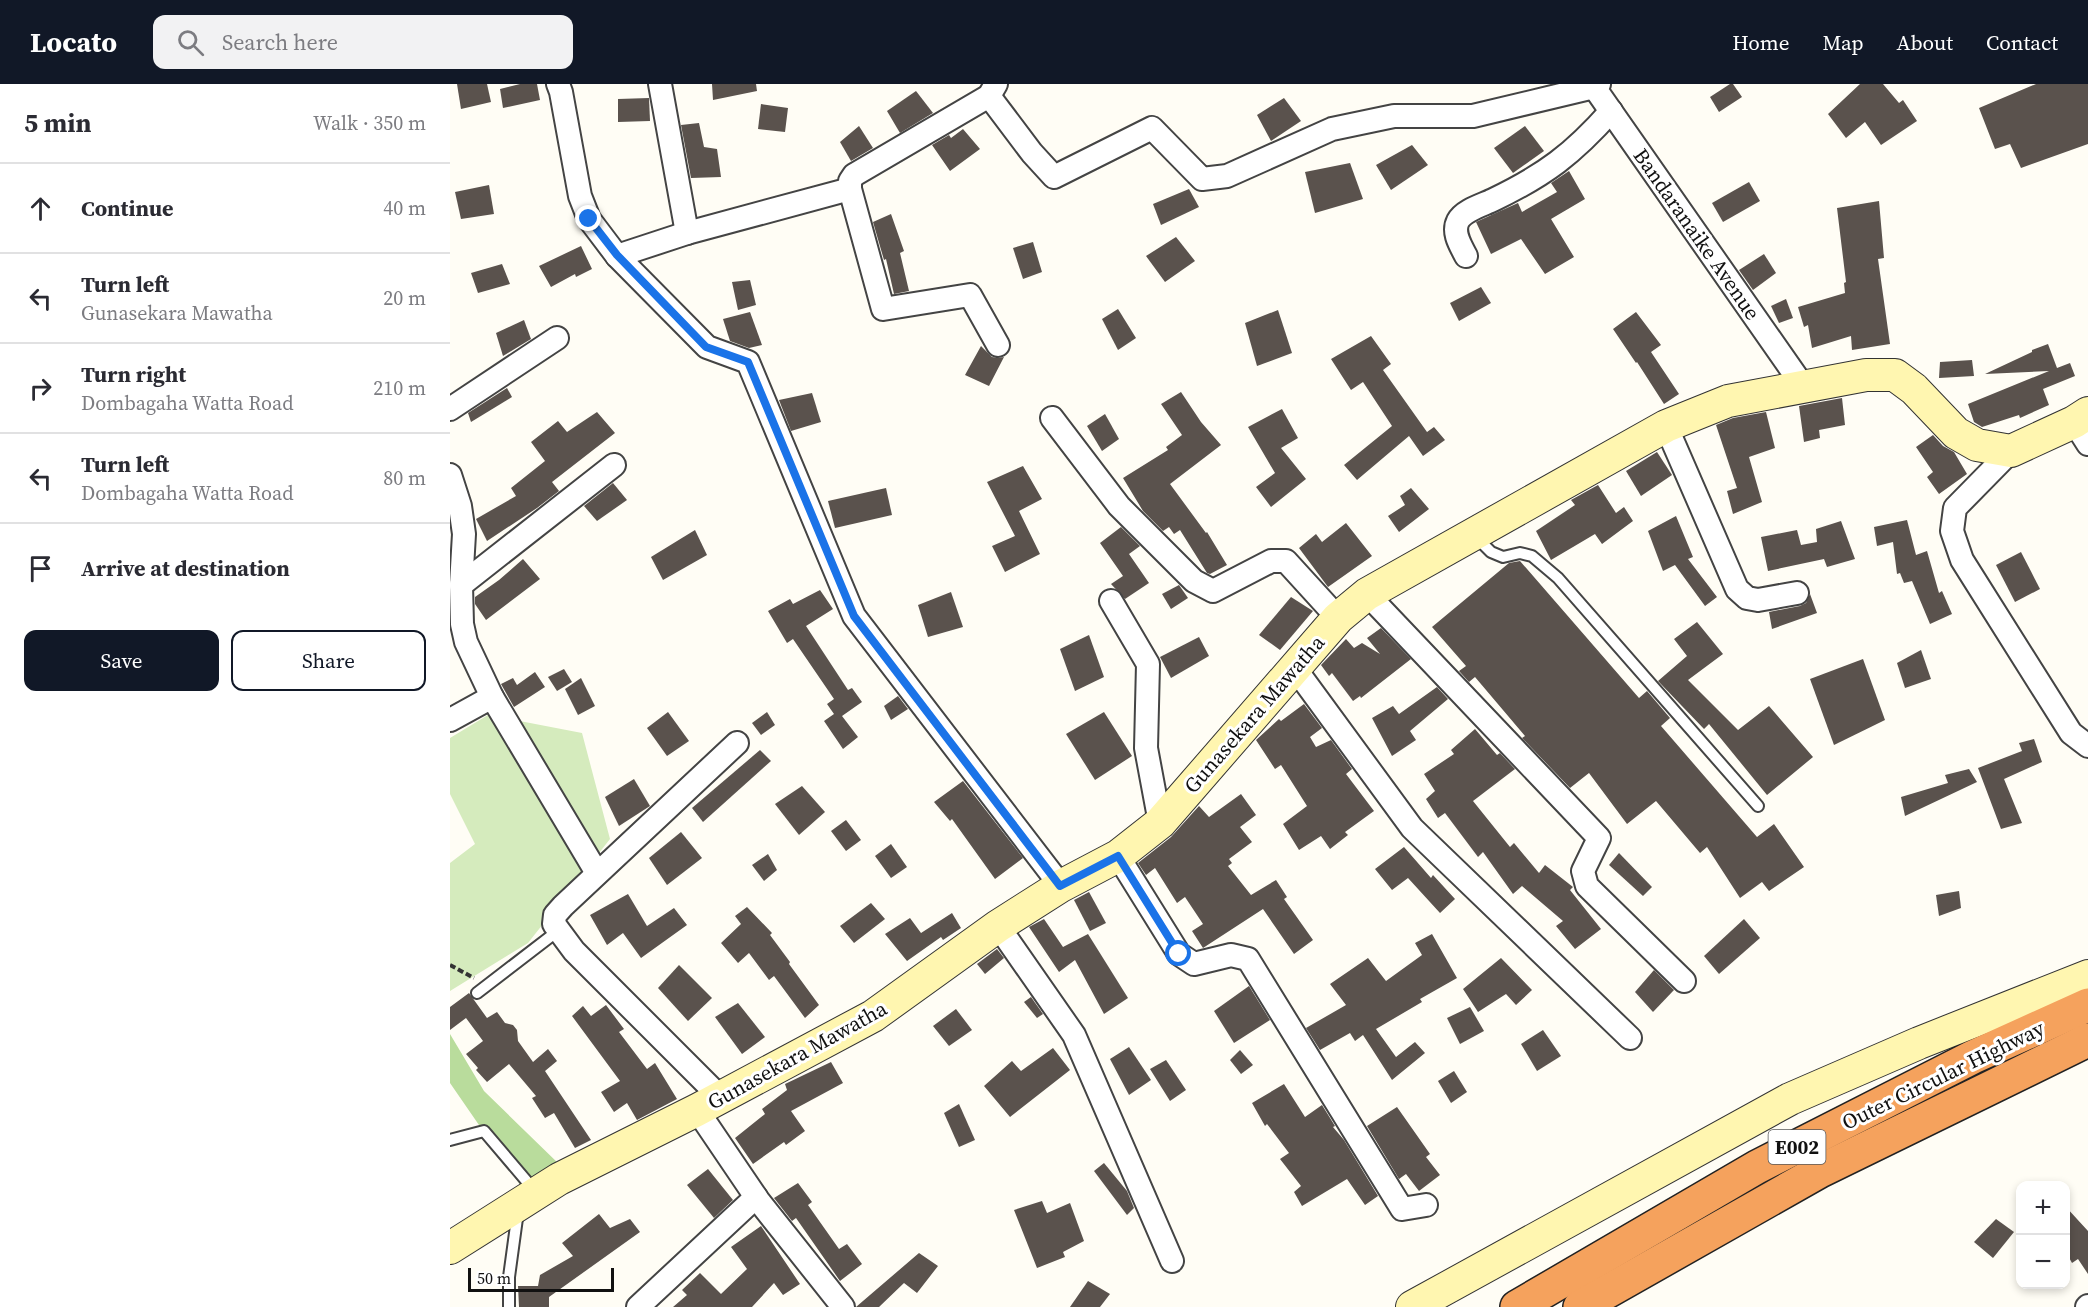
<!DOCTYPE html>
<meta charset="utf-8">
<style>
:root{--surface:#fff;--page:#f2f2f3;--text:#2b2b33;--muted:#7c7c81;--line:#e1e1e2;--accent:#111827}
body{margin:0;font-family:"Source Serif 4",serif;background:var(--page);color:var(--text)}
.controls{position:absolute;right:18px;bottom:18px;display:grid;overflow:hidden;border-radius:12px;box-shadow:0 3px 9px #0003}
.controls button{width:54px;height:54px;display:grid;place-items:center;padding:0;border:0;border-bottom:2px solid var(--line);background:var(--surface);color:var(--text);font:30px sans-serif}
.scale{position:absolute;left:18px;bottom:15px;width:146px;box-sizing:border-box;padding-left:6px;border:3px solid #111;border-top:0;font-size:16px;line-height:21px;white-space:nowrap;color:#111;-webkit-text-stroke:4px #fff;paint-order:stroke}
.stop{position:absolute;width:18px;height:18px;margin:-14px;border:4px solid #1a73e8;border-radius:50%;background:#fff}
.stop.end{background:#1a73e8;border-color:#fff;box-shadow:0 2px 6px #0008}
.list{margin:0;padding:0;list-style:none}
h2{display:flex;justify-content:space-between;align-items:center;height:78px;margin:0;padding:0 24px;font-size:26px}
h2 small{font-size:20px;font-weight:400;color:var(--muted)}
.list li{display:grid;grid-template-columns:39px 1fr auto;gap:18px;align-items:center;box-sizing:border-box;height:90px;padding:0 24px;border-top:2px solid var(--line)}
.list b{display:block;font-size:22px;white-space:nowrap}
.list p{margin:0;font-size:20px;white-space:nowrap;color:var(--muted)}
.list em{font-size:20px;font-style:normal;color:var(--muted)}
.actions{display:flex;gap:12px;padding:18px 24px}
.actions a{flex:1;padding:14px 0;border:2px solid var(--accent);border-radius:12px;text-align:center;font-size:21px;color:var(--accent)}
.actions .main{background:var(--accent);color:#fff}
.icon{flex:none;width:33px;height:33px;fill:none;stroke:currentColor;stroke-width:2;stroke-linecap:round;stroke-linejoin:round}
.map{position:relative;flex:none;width:1638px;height:1223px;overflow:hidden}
header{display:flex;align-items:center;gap:36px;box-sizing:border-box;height:84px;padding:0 30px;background:var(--accent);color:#fff}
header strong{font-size:28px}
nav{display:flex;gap:33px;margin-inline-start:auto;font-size:21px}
.search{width:420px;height:54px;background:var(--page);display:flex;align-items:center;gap:15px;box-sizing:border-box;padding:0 21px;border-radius:12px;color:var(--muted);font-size:22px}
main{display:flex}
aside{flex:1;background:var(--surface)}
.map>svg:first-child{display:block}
.green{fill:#d5ebbd}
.forest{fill:#b9dc9c}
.building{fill:#5a524d}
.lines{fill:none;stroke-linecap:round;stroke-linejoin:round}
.lane-casing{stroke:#444;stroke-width:14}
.street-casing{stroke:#444;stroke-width:26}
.secondary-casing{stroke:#333;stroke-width:34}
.highway-casing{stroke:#222;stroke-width:36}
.path{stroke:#333;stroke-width:4;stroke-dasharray:6 3;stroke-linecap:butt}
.lane{stroke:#fff;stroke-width:10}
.street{stroke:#fff;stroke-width:22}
.secondary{stroke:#fff6b0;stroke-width:32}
.highway{stroke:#f5a25d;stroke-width:33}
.route{stroke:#1a73e8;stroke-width:8}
.labels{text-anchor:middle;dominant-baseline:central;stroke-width:6;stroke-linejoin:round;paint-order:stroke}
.shield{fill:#fff;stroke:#585858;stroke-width:1.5}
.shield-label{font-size:20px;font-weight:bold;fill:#111}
.street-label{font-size:21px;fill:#111;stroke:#fff}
</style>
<header>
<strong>Locato</strong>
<div class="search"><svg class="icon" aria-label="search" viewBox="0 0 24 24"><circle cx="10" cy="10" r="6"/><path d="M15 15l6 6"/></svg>Search here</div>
<nav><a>Home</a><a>Map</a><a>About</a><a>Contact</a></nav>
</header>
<main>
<aside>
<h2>5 min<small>Walk · 350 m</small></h2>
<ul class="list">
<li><svg class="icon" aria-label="ahead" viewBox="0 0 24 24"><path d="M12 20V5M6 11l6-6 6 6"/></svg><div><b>Continue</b></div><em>40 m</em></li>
<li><svg class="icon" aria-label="left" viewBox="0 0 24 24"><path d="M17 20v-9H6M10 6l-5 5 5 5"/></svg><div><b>Turn left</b><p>Gunasekara Mawatha</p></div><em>20 m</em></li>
<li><svg class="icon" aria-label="right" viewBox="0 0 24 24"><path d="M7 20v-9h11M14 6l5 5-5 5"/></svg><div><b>Turn right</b><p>Dombagaha Watta Road</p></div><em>210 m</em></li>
<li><svg class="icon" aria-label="left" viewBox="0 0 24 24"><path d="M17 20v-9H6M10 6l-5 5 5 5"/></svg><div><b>Turn left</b><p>Dombagaha Watta Road</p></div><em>80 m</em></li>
<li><svg class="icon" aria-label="arrive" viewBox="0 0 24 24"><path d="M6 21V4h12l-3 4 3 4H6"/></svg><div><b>Arrive at destination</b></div></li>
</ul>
<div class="actions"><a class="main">Save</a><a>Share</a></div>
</aside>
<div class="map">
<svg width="1638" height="1223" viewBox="0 0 1638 1223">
<rect width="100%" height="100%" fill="#fffdf5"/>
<!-- green -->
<polygon class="green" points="38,631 132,649 160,755 78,859 0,907 0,779 25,760 0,710 0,654"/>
<!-- forest -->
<polygon class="forest" points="0,950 34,1007 111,1082 73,1105 0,999"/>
<!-- building -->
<g class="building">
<polygon points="7,0 37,0 41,18 11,25"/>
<polygon points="70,0 87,0 90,16 53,24 50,5"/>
<polygon points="262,0 306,0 307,7 263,16"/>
<polygon points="1280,0 1283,0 1292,13 1269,28 1260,13"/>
<polygon points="1410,0 1433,0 1449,19 1453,16 1467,37 1431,61 1415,38 1396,54 1378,30"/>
<polygon points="1586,0 1638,0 1638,60 1571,84 1560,60 1545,65 1529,24"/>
<polygon points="466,7 483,29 450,49 437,27"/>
<polygon points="199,14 200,37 168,38 168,15"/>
<polygon points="834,14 851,37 821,57 807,31"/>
<polygon points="311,20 338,24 335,48 308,45"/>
<polygon points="249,39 254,63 267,65 271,93 241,94 231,41"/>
<polygon points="409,42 423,64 401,77 390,58"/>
<polygon points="1075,42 1094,67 1063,89 1044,64"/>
<polygon points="513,45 530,65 500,87 482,61 499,51 501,54"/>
<polygon points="962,61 978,81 941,106 926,81"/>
<polygon points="900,79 913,115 865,129 855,88"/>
<polygon points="1119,87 1135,115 1101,135 1124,173 1095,190 1071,155 1041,170 1026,138 1068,119 1072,128 1107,108 1101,99"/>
<polygon points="1299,98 1310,117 1273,138 1262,119"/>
<polygon points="39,101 44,130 11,135 5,108"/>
<polygon points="739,105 749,123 711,141 703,120"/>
<polygon points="1429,117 1434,174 1428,175 1440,260 1402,266 1401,252 1362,264 1358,241 1354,243 1348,223 1395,209 1394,199 1396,198 1387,124"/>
<polygon points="441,130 454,167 450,169 459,207 444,210 436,175 434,176 423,138"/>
<polygon points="726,153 745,177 715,198 696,172"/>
<polygon points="583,158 592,188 573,195 563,164"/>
<polygon points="131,162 142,185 126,193 125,190 101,203 89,182"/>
<polygon points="1314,170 1326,189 1303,206 1289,186"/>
<polygon points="52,180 60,200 28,209 21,189"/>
<polygon points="300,196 306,221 288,226 282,198"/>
<polygon points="1031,203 1041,219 1009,237 1000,219"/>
<polygon points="1336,215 1343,234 1329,239 1321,222"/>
<polygon points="668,225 686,254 668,266 652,235"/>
<polygon points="828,226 842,269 807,282 795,239"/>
<polygon points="300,228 312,261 299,264 280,257 273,235"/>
<polygon points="1186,228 1211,261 1201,268 1229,310 1214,320 1187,278 1186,279 1163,245"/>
<polygon points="74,236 81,255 53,272 46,249"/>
<polygon points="921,252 941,280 933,286 977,348 984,343 995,356 973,372 959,352 907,396 894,381 942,342 913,298 901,306 881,275"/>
<polygon points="1598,260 1607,284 1620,279 1625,292 1593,305 1599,321 1570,334 1569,331 1532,343 1524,338 1518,320 1599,287 1535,290 1582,268 1582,266"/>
<polygon points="531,262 542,273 548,274 554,273 539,302 515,291"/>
<polygon points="1522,276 1524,292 1489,294 1490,278"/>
<polygon points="57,304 62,313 21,338 18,329"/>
<polygon points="731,308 751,338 771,361 720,400 756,449 757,448 777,481 760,490 757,489 730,446 724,450 719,443 713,447 693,427 673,394 718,366 716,363 732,351 711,320"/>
<polygon points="362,309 371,338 341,347 329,316"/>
<polygon points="1392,314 1395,341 1369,346 1370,354 1354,358 1349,322"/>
<polygon points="832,325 848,354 831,364 856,395 821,423 806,403 825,389 798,343"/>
<polygon points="147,328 165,349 102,398 109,407 87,424 37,457 26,435 66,412 61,404 95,377 81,358 108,337 117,348"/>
<polygon points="1316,328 1325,364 1299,373 1312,418 1283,430 1277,407 1287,404 1266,341 1283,334"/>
<polygon points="655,330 669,355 652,367 637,342"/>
<polygon points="1483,351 1493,362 1504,368 1517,390 1489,410 1477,393 1483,388 1466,363"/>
<polygon points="1207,368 1222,391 1191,412 1176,387"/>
<polygon points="573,382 592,415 569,427 590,470 555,488 542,462 565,452 537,398"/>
<polygon points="163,399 177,416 147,437 134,422"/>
<polygon points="1148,401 1166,429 1174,423 1183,437 1152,460 1145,450 1101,476 1086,447 1125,421 1121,416"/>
<polygon points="436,404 442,431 385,444 378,417"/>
<polygon points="961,404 979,425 949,448 938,432 955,421 950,412"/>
<polygon points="1226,432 1243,473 1238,475 1267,513 1255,522 1225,481 1213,487 1198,447"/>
<polygon points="1457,436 1466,471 1477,467 1489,509 1492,507 1502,530 1480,540 1462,497 1454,499 1450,489 1447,490 1443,458 1427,462 1424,443"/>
<polygon points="1391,437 1405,475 1377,483 1374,475 1318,487 1311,453 1347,446 1351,461 1367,458 1366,445"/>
<polygon points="896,439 922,472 878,503 849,464 866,450 872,458"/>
<polygon points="671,443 690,462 679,470 699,499 675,515 661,500 673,492 650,459"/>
<polygon points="245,446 257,471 213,496 201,473"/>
<polygon points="1571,468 1590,505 1565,518 1546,481"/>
<polygon points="73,475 90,495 36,536 25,520 25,513 49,496"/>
<polygon points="1070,477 1189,614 1197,607 1220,634 1211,642 1307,753 1324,740 1354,783 1319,807 1312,798 1290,814 1257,763 1250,769 1206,717 1177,740 1139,689 1120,704 1072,654 1075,652 1025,593 1019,598 1009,587 1016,582 982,543 1059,479"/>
<polygon points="729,501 738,514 721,525 712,510"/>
<polygon points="370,506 383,525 356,542 398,606 402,604 412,618 392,632 408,653 393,665 374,637 384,630 377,620 384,615 343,555 337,559 318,527 340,515 343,520"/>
<polygon points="501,508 513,543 478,553 468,521"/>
<polygon points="1360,510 1367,529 1322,545 1319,528 1350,522 1356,519"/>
<polygon points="841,513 863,527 830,566 809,551"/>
<polygon points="1247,538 1273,570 1238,596 1288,646 1319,622 1363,673 1317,711 1259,640 1254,645 1208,597 1237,572 1224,555"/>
<polygon points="931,544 961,575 911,614 910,612 903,617 882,589 879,592 871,581 896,555 904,564 912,559 930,570 917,554"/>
<polygon points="639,551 654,593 625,607 610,565"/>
<polygon points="749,553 759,572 721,594 710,573"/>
<polygon points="1471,566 1481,595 1455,604 1447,579"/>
<polygon points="1413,575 1435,636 1384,661 1360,595"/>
<polygon points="114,585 122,598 107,607 98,593"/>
<polygon points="85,588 95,603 64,623 51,600 63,594 67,601"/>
<polygon points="131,594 145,622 128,631 115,605"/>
<polygon points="987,603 998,615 960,647 966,656 942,672 922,634 943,622 949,630"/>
<polygon points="448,612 458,625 441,636 434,622"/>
<polygon points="854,620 872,644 860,653 866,663 881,656 902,685 896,690 924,727 895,748 898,751 880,765 871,752 849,766 833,740 857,722 831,681 825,685 806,656 829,635 831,637"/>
<polygon points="218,628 239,657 217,672 197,644"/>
<polygon points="317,628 325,641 311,651 302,639"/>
<polygon points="654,628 682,672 645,696 616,650"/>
<polygon points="1025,645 1047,671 1050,669 1065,685 1023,717 1060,763 1064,759 1089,789 1095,781 1123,803 1120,806 1151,845 1125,865 1106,842 1113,837 1072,802 1063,810 1033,768 1028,773 995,729 988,734 976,715 985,707 974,690 1004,670 1001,666"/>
<polygon points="1584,655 1592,678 1554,695 1572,739 1551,745 1528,684 1572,667 1569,659"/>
<polygon points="310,666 321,677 253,738 242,724"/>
<polygon points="1519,685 1527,698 1455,732 1451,713 1498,699 1495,691"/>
<polygon points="184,695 200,722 169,742 155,713"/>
<polygon points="513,697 573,774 545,795 502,735 500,737 484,718"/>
<polygon points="352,702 375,728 349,751 325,720"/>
<polygon points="791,710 806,731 790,743 802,758 779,775 782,779 778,782 801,811 826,796 837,813 834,815 863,856 844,870 813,825 753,864 742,847 753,840 735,813 727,819 705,784 696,791 688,779 721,753 749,722 759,733"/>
<polygon points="396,736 411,756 396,767 381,747"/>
<polygon points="231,748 252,774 217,801 199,774"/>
<polygon points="441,760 457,783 441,794 425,772"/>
<polygon points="954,763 981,794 983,791 1005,815 990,829 958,794 942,806 925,785"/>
<polygon points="1169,769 1202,803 1193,812 1159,781"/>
<polygon points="318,770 327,786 314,797 302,781"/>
<polygon points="1509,807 1511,824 1489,832 1486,811"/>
<polygon points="639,808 656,839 640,847 624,816"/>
<polygon points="178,810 197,842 224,824 237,841 191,874 173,849 157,861 140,831"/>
<polygon points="421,819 435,835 404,859 390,842"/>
<polygon points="297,823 322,849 320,851 340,878 339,880 369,921 355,934 324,892 319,896 299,869 288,879 271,859 291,840 285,832"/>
<polygon points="502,829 511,844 493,856 491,853 457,877 435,850 460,834 471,849"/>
<polygon points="594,835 613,863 638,850 678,914 654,930 625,876 609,888 579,843"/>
<polygon points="1294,835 1310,854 1269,890 1254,872"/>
<polygon points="982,850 1007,894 970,915 972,918 926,945 946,973 965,958 975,969 942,996 913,951 905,957 900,949 870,966 856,944 896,921 880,900 918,874 936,897 972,871 965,859"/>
<polygon points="547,865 554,874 535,890 527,880"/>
<polygon points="1051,874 1082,906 1066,921 1056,910 1028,928 1013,905"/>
<polygon points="229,881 262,914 238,937 208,904"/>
<polygon points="1204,886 1224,906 1203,928 1185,908"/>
<polygon points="799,902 820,936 784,959 764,927"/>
<polygon points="19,909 37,934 47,928 55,939 63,941 67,946 68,957 83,978 98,965 107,977 95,987 141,1056 125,1064 104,1029 95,1034 82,1014 86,1012 59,980 37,998 26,986 28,984 16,970 33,957 16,934 0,946 0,923"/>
<polygon points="581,913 593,930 587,934 574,918"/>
<polygon points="288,919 315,953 292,970 265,933"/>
<polygon points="156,921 174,945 169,948 197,985 205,979 227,1015 187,1036 177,1019 164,1028 151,1008 170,997 122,932 133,922 141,932"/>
<polygon points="1020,923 1034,947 1010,960 997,934"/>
<polygon points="506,925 522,946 499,962 483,942"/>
<polygon points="1093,946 1111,972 1087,987 1071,960"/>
<polygon points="679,963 701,996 679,1011 660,975"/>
<polygon points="603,964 620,986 560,1033 534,1002 562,977 571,987"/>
<polygon points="790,966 803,981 791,990 780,976"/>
<polygon points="716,976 736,1006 720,1017 700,985"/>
<polygon points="381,978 393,999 341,1027 355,1047 336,1061 334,1058 303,1080 285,1054 315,1030 312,1025 337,1006 335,1000"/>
<polygon points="1004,987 1017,1008 1001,1019 988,997"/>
<polygon points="834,1000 855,1033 872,1021 885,1042 883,1043 894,1056 928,1112 915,1121 897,1095 852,1122 844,1108 851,1102 830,1075 839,1069 817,1040 815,1042 802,1019"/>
<polygon points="509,1020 525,1056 509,1063 494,1029"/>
<polygon points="947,1023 980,1070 976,1073 990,1091 969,1107 956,1090 949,1095 917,1042"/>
<polygon points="654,1079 677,1107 684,1124 677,1131 644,1087"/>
<polygon points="258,1085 283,1116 264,1134 237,1101"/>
<polygon points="348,1099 362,1118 358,1121 389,1165 397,1160 412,1180 390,1197 346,1134 342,1137 324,1114"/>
<polygon points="592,1117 597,1129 620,1119 634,1157 613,1168 615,1173 587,1184 564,1126"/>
<polygon points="1616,1123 1638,1147 1638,1190 1628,1175 1622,1179 1616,1168"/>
<polygon points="149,1130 160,1144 180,1135 190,1148 99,1213 99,1223 69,1223 68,1202 88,1202 90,1191 123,1172 112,1159"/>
<polygon points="1546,1135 1564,1148 1543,1174 1524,1158"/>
<polygon points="311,1142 350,1200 333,1211 324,1199 302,1223 223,1223 237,1211 232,1206 250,1189 271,1210 297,1185 281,1163"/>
<polygon points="469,1169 488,1182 467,1209 454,1199 429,1223 406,1223"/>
<polygon points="638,1197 660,1210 650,1223 620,1223"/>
</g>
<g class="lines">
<!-- lane casing -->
<g class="lane-casing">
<g id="lane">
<polyline points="1025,452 1041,468 1053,473 1070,469 1082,472 1108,494 1308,722"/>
<polyline points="27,909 109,846"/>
<polyline points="0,1056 34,1047 85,1107"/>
<polyline points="59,1223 59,1193 68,1127"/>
</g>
</g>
<!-- street casing -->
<g class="street-casing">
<g id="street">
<polyline points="108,0 111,8 130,112 139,135 167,172 257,263 298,278 404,532 611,802"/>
<polyline points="210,0 237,149"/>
<polyline points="546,0 539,12 404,91 400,97 400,105 433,225 520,211 548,261"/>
<polyline points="1149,0 1144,3 1353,302"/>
<polyline points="539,12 582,69 604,93 702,44 752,95 777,92 882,45 944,32 1023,32 1144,3"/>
<polyline points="167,172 237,149 400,105"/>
<path d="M1016,172C1011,162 1002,149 1008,137C1014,126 1033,121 1043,116C1095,91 1123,70 1161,27"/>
<polyline points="0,325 107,254"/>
<polyline points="602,334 669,422 744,497 763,507 821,477 836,477 888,534"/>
<polyline points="1624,338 1638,360"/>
<polyline points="1216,342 1287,505 1297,514 1308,516 1347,509"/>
<polyline points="1561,367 1505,424 1502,447 1512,476 1621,649 1638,662"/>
<polyline points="0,391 10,422 14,450 11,501 12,540 16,558 42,613 147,789"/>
<polyline points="11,501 164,381"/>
<polyline points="917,510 1149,754 1133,787 1137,802 1234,897"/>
<polyline points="661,517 698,580 696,664 710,739"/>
<polyline points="844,583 962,744 1180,954"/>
<polyline points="0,636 42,613"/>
<polyline points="668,772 729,870 744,880 781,871 798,875 952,1125 976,1121"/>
<polyline points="548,842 624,951 722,1177"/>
<polyline points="270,1013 124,867 104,840 105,831 113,822 287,659"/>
<polyline points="247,1026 308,1116 393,1223"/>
<polyline points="188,1223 306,1113"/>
<polyline points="1637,1223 1638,1222"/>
</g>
</g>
<!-- secondary casing -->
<g class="secondary-casing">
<g id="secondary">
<polyline points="0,1164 109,1095 247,1026 423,932 548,842 611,802 668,772 710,739 888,534 917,510 1216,342 1278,317 1416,291 1445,291 1464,305 1506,349 1527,361 1561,367 1624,338 1638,329"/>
<polyline points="962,1223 1340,1015 1469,959 1638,892"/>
</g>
</g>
<!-- highway casing -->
<g class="highway-casing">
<g id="highway">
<polyline points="1067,1223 1307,1083 1523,973 1638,921"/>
<polyline points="1130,1223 1370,1087 1638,956"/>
</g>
</g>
<!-- path -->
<polyline class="path" points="0,881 24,894"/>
<!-- lane -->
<use href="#lane" class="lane"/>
<!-- street -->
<use href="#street" class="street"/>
<!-- secondary -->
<use href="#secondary" class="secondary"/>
<!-- highway -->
<use href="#highway" class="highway"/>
</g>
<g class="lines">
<!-- route -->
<polyline class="route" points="139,135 167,171 256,263 298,278 404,532 610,802 668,772 729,870"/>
</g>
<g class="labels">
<!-- shield labels -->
<rect class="shield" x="1318.5" y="1046" width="57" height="34" rx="4.5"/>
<g class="shield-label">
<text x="1347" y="1063">E002</text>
</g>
<!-- street labels -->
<g class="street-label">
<text transform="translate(1247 150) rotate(55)">Bandaranaike Avenue</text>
<text transform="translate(804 630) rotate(-49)">Gunasekara Mawatha</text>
<text transform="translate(347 971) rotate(-29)">Gunasekara Mawatha</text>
<text transform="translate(1493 991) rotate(-26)">Outer Circular Highway</text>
</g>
</g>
</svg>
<div class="controls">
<button>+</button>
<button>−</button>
</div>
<div class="scale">50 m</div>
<div class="stop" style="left:729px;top:870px"></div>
<div class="stop end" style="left:139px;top:135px"></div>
</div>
</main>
